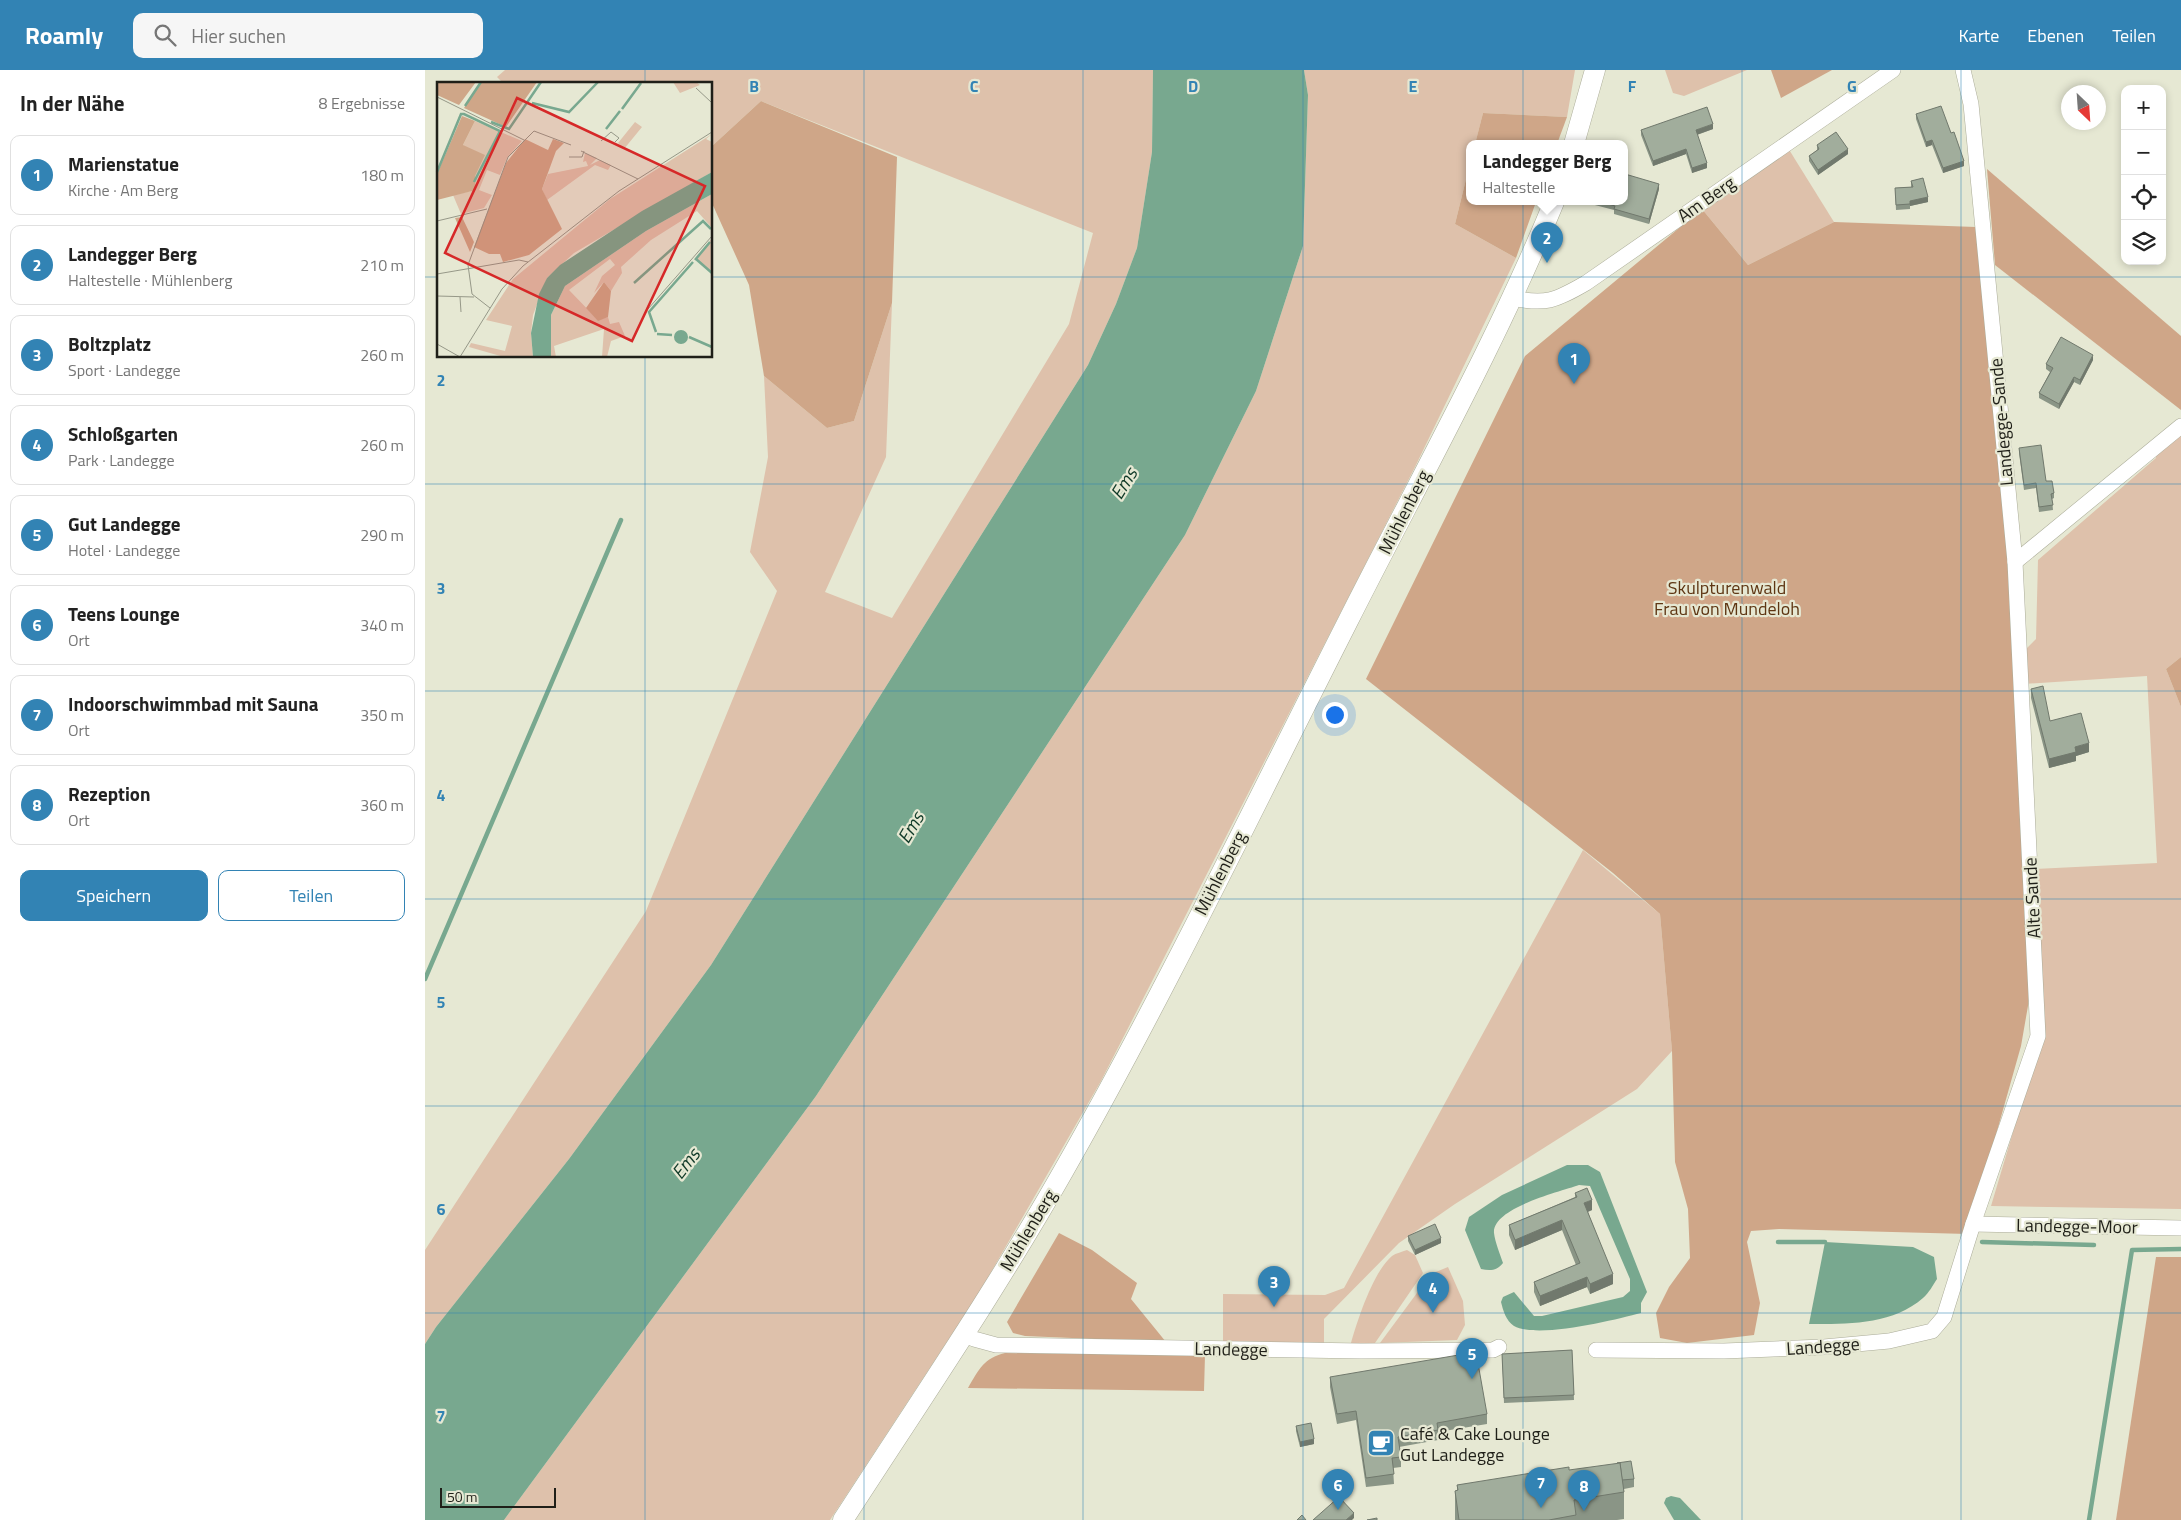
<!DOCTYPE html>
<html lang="de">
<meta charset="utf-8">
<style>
:root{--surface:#fff;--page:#f6f6f6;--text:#222;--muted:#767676;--line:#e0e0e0;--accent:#3283b4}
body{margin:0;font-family:"Titillium Web",sans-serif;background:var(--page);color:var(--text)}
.controls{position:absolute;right:15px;top:15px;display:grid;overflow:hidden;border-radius:10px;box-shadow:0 2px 8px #0003}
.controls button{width:45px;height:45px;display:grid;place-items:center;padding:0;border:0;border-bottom:1px solid var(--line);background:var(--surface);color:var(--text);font:25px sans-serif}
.compass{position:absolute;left:1636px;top:15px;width:45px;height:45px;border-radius:50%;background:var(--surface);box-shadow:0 2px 8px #0003;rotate:155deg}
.scale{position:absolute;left:15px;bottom:12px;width:116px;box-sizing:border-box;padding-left:5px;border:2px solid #1f1f18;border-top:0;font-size:14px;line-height:18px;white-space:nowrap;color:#1f1f18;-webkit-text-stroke:4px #e6e8d3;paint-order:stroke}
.you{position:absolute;left:909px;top:644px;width:18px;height:18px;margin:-12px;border:4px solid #fff;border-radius:50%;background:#1a73e8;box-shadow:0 0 0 8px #1a73e833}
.badge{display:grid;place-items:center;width:32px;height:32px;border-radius:50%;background:var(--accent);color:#fff;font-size:16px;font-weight:700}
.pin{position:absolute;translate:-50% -41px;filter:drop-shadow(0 1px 2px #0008)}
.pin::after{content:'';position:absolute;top:26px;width:18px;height:15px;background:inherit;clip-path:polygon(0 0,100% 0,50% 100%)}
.popup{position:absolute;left:1041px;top:70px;width:162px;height:65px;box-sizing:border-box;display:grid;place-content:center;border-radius:10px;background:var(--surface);filter:drop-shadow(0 1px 4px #0005);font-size:16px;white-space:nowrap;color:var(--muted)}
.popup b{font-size:19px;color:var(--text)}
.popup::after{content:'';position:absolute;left:50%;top:100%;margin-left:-10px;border:10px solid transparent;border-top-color:var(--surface)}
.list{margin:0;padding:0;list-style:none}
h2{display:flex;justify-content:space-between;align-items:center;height:65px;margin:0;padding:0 20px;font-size:21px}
h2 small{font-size:16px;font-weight:400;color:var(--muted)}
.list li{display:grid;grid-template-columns:32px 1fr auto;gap:15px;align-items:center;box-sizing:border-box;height:80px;margin:0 10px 10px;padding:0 10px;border:1px solid var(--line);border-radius:10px}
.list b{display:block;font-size:19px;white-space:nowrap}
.list p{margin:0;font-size:16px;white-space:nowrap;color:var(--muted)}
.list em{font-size:16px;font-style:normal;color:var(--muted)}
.actions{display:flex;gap:10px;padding:15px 20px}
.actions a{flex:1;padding:11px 0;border:1px solid var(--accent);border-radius:10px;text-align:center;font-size:18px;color:var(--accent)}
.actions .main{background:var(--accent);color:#fff}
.icon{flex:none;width:28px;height:28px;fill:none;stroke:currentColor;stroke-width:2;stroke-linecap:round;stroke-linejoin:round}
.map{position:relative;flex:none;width:1756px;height:1450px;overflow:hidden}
header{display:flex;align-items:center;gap:30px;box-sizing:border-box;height:70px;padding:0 25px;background:var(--accent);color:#fff}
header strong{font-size:24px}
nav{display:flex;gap:28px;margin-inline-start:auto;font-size:18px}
.search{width:350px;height:45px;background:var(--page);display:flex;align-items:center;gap:12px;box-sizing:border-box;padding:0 18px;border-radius:10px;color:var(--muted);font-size:19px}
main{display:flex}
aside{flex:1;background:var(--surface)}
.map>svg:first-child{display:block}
.green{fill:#dec1ab}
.forest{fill:#cfa688}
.water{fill:#78a88f}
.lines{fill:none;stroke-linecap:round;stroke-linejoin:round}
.stream{stroke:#78a88f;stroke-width:4.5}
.street-casing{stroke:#abac99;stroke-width:16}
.secondary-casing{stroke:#abac99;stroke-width:21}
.street{stroke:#fff;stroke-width:15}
.secondary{stroke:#fff;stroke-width:20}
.wall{fill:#8a9586}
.shaded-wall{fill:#71796d}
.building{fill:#a1ad9c;stroke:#71796d}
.grid{fill:none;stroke:#3283b4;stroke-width:1;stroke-opacity:0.55}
.labels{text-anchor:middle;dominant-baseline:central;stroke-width:4.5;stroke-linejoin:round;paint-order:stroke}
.street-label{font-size:18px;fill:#1f1f18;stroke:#e6e8d3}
.park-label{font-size:18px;fill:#5e3613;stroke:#e6e8d3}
.poi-label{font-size:18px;fill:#1f1f18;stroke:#e6e8d3;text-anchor:start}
.water-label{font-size:19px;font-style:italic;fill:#103a28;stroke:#e6e8d3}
.inset-river{fill:none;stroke:#78a88f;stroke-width:2.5}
.inset-road{fill:none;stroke:#969888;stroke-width:1}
.view{fill:#d62828;fill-opacity:0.15;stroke:#d62828;stroke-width:2.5}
.inset-edge{fill:none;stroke:#1f1f18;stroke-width:2.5}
.grid-label{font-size:16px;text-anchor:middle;font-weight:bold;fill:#3283b4;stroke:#e6e8d3;stroke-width:4.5;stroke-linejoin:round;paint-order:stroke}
</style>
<header>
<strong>Roamly</strong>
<div class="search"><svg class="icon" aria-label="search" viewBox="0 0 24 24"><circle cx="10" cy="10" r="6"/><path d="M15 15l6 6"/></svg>Hier suchen</div>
<nav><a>Karte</a><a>Ebenen</a><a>Teilen</a></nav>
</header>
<main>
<aside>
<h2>In der Nähe<small>8 Ergebnisse</small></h2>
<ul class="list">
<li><span class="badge">1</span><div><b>Marienstatue</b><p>Kirche · Am Berg</p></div><em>180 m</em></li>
<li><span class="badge">2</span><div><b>Landegger Berg</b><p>Haltestelle · Mühlenberg</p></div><em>210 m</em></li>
<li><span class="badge">3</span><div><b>Boltzplatz</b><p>Sport · Landegge</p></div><em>260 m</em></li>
<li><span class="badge">4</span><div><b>Schloßgarten</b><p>Park · Landegge</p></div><em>260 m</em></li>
<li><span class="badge">5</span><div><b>Gut Landegge</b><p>Hotel · Landegge</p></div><em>290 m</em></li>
<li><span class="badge">6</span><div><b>Teens Lounge</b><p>Ort</p></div><em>340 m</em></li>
<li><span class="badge">7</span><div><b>Indoorschwimmbad mit Sauna</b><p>Ort</p></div><em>350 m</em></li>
<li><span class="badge">8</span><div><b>Rezeption</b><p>Ort</p></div><em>360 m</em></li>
</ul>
<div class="actions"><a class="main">Speichern</a><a>Teilen</a></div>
</aside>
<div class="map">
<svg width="1756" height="1450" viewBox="0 0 1756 1450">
<rect width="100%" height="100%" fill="#e6e8d3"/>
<!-- green -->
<g class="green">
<polygon points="80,0 728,0 727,82 712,178 691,234 663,295 286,895 144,1089 11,1257 0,1274 0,1180 221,841 352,521 325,482 343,387 339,306 402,358 429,351 467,233 461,387 400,522 467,548 644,254 668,163 336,31 286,77 286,14 79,14 72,7"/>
<polygon points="879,0 1150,0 1142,47 1058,43 1050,74 1044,74 1044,97 1030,154 1091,188 990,397 676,1011 554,1223 405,1450 79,1450 391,1026 760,465 831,321 878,176 883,25"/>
<polygon points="1240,0 1322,0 1259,26 1248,23"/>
<polygon points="1363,78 1409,152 1323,195 1277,139"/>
<polygon points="1756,364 1756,587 1741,599 1756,637 1756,1139 1566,1136 1620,955 1610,799 1732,793 1722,606 1599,614 1598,582 1611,569 1613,490 1731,388 1730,383"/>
<polygon points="1158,780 1235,844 1247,981 1212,1019 1030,1134 974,1173 899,1249 899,1274 798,1273 798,1224 900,1225 919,1218"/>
<path d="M982,1180L990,1185L998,1203L950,1273H926C933,1249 948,1202 967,1186C971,1183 977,1182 982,1180Z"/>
<polygon points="1023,1197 1038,1231 1040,1255 1032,1270 955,1273 1006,1204"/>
</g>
<!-- forest -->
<g class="forest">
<polygon points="1346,0 1407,0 1356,28"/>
<polygon points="336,31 472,87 467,233 429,351 402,358 339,306 324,215 286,131 286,77"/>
<polygon points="1058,43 1142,47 1132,74 1050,74"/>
<polygon points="1044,97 1044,132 1111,132 1091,188 1030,154"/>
<polygon points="1562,99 1756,266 1756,340 1570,195"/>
<polygon points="1277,139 1323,195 1409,152 1551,157 1584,442 1607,913 1596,976 1543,1164 1354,1159 1326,1161 1322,1172 1335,1233 1329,1265 1262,1273 1235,1268 1231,1243 1244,1217 1265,1188 1263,1139 1250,1092 1247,981 1235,844 1188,803 941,609 1100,286"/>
<polygon points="1756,587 1756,637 1741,599"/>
<polygon points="634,1163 667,1180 712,1213 706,1229 741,1272 600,1266 588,1263 582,1252"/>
<polygon points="1731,1187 1756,1187 1756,1450 1691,1450"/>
<path d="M580,1283L780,1285L779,1321L543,1318C554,1299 559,1288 580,1283Z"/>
</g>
<!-- water -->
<g class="water">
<polygon points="728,0 879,0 883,25 878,176 831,321 760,465 391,1026 79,1450 0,1450 0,1274 11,1257 144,1089 286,895 663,295 691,234 712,178 727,82"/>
<path d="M1142,1095H1163L1175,1102L1222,1222L1216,1233V1243C1189,1250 1113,1269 1089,1256C1081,1251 1078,1240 1076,1232L1078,1227L1089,1222L1109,1246H1117L1198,1227L1205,1221V1209L1165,1116L1154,1115C1134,1122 1067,1138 1069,1163C1070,1172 1075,1184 1078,1193C1072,1201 1065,1201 1056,1199L1040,1160L1044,1147L1077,1125Z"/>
<path d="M1400,1172L1488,1177L1509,1187L1512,1209C1508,1215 1504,1223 1498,1228C1467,1255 1423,1254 1384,1254Z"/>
<polygon points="1246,1426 1255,1428 1276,1450 1249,1450 1239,1433 1241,1428"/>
</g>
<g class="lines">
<!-- stream -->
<g class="stream">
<polyline points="0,909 196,450"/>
<polyline points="1353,1172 1400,1172"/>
<polyline points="1557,1172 1669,1175"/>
<polyline points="1664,1450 1707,1180 1756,1179"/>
</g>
<!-- street casing -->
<g class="street-casing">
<g id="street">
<path d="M1086,228C1121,235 1130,231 1161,213L1468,0"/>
<polyline points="1590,492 1756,356"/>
<polyline points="1548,1154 1756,1158"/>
<polyline points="539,1263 549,1269 571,1275 936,1281 1068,1280 1074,1277"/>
<polyline points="1171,1280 1299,1281 1399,1277 1464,1271 1507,1261 1519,1247 1548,1154 1613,966 1590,492 1546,34 1538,0"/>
</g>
</g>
<!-- secondary casing -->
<g class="secondary-casing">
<g id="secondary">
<polyline points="1149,74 1170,0"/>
<path d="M418,1450C493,1334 571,1220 639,1100C741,921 830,734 923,551C993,412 1070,276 1129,132"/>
</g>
</g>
<!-- street -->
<use href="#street" class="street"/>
<!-- secondary -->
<use href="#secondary" class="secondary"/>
</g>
<!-- wall -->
<g class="wall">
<polygon points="1491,44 1526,63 1539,96 1518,103 1507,75 1501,77 1491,49"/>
<polygon points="1288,59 1272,65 1282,98 1267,103 1261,84 1228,96 1216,65 1216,60"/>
<polygon points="1392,75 1423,84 1393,105 1384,91 1384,86 1392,80"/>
<polygon points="1486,111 1503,132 1485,136 1485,139 1471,140 1470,118 1486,117"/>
<polygon points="1234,119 1224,154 1189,144 1189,140 1166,134 1166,132 1200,132"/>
<polygon points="1668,290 1655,315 1649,312 1634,339 1614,328 1614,323 1625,302 1621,299 1621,294"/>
<polygon points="1594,378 1621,411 1629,423 1629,428 1627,429 1628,440 1614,442 1611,418 1599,420 1594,383"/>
<polygon points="1606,619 1625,651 1664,682 1651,686 1651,691 1624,698 1606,628"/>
<polygon points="1150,1123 1167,1140 1163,1142 1188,1214 1165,1224 1162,1217 1115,1236 1109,1222 1109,1212 1151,1195 1137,1160 1090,1180 1084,1165 1084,1155 1150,1127"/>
<polygon points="983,1166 1016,1173 990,1185 983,1171"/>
<polygon points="1147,1280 1149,1330 1079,1333 1077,1284"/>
<polygon points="905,1307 1062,1344 1062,1354 1013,1362 1013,1370 974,1377 976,1387 976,1397 968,1398 969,1414 941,1417 931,1350 912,1354 905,1317"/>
<polygon points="871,1356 889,1374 875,1377 871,1361"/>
<polygon points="1144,1400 1209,1409 1209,1417 1199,1419 1199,1449 1192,1450 1030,1450 1030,1421 1032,1420 1032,1415"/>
</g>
<!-- shaded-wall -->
<g class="shaded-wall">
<polygon points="1288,54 1288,59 1271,65 1271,60"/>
<polygon points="1507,70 1507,75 1501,77 1501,72"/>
<polygon points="1261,79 1261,84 1228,96 1228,91"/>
<polygon points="1423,79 1423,84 1393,105 1393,100"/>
<polygon points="1539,91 1539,96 1518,103 1518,98"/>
<polygon points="1282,93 1282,98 1267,103 1267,98"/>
<polygon points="1234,114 1234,119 1224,154 1224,149"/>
<polygon points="1503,127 1503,132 1485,136 1485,131"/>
<polygon points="1668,285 1668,290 1655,315 1655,310"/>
<polygon points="1649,307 1649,312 1634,339 1634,334"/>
<polygon points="1664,673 1664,682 1651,686 1651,691 1624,698 1624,689 1650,677"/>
<polygon points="1167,1130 1167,1140 1159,1143 1159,1133"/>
<polygon points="1137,1150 1137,1160 1090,1180 1090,1170"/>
<polygon points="1016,1168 1016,1173 990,1185 990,1180"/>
<polygon points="1188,1204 1188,1214 1165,1224 1165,1214"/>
<polygon points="1162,1207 1162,1217 1115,1236 1115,1226"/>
<polygon points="889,1369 889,1374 875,1377 875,1372"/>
<polygon points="929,1443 929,1448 927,1450 921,1450"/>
</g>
<!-- building -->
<g class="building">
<polygon points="1516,36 1526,63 1529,62 1539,91 1518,98 1507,70 1501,72 1491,44"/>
<polygon points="1282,37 1288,54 1271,60 1282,93 1267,98 1261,79 1228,91 1216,60"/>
<polygon points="1411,62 1423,79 1393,100 1384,86 1394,79 1392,75"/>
<polygon points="1200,104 1234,114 1224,149 1189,139 1190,136 1176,132 1200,132"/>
<polygon points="1498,108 1503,127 1485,131 1485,134 1471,135 1470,118 1488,117 1486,111"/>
<polygon points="1636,267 1668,285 1655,310 1649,307 1634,334 1614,323 1628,298 1621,294"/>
<polygon points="1616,375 1621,411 1627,411 1629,423 1626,424 1628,435 1614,437 1611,413 1599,415 1594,378"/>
<polygon points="1618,616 1625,651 1656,643 1664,673 1650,677 1651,682 1624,689 1606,619"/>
<polygon points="1162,1118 1167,1130 1159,1133 1188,1204 1165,1214 1162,1207 1115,1226 1109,1212 1155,1193 1137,1150 1090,1170 1084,1155 1152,1127 1150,1123"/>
<polygon points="1010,1154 1016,1168 990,1180 983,1166"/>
<polygon points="1147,1280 1149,1325 1079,1328 1077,1284"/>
<polygon points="1051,1282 1062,1344 1012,1353 1013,1360 973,1367 976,1387 967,1388 969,1404 941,1408 931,1341 912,1344 905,1307"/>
<polygon points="886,1353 889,1369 875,1372 871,1356"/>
<polygon points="1206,1391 1209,1409 1197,1410 1195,1393 1192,1393"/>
<polygon points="1195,1393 1199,1422 1149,1430 1151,1445 1124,1450 1034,1450 1030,1421 1033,1420 1032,1415 1144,1397 1144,1400"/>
<polygon points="914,1427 929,1443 921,1450 888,1450"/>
<polygon points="877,1445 881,1450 872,1450"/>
<polygon points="952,1448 952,1450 942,1450"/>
</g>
<!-- grid -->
<path class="grid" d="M220,0V14M439,0V1450M658,0V1450M878,0V1450M1098,0V1450M1317,0V1450M1536,0V1450M0,207H14M286,207H1756M220,286V1450M0,414H1756M0,621H1756M0,829H1756M0,1036H1756M0,1243H1756"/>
<!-- icons -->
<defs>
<g id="cafe-square" transform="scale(1.4375)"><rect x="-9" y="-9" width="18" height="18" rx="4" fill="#3283b4" stroke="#e6e8d3"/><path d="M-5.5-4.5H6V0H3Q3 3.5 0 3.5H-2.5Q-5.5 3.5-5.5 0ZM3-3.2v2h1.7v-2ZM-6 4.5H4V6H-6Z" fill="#fff"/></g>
</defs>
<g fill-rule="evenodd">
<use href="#cafe-square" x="956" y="1373"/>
</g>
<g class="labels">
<!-- street labels -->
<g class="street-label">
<text transform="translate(1281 129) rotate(-35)">Am Berg</text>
<text transform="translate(1576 352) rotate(-95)">Landegge-Sande</text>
<text transform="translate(979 442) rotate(-63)">Mühlenberg</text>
<text transform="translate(795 803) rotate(-63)">Mühlenberg</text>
<text transform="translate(1607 828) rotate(-93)">Alte Sande</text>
<text transform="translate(1652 1156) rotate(1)">Landegge-Moor</text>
<text transform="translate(603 1160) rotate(-59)">Mühlenberg</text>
<text transform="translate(1398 1276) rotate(-4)">Landegge</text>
<text transform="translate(806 1279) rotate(1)">Landegge</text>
</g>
<!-- park labels -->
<g class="park-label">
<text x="1302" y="517">Skulpturenwald<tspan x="1302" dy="21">Frau von Mundeloh</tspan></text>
</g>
<!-- poi labels -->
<g class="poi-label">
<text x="975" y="1363">Café &amp; Cake Lounge<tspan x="975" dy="21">Gut Landegge</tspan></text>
</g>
<!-- water labels -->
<g class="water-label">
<text transform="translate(698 413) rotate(-58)">Ems</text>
<text transform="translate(485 757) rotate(-59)">Ems</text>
<text transform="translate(260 1093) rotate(-52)">Ems</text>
</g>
</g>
<!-- overview -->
<g transform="translate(12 12)">
<rect width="275" height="275" fill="#e6e8d3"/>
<path d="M236,0H259L263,3L243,11ZM38,39L85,59L70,76L63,93L50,88L42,108L55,113L47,126L24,132L16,113L39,108L38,94L26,63ZM198,40L205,45L187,67L181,61ZM275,52L269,57L275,60V90L137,171L110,196L96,233L94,251L96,275H67L32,265L34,261L68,269L75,244L49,238L76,197L173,117ZM148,71L160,76L153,83L163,78L174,83L171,88L158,83L110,118L105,107L111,92L151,84L149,79L146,80ZM275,112V146L260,129L214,158L184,185L185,191L174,209L167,200L157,211L165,194L178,183L173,177L132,208L161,238L171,235L173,242L182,240L188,254L174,259L170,275H165L167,247L117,264L119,275H114V233L128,204L209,149ZM275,156V191L260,177Z" fill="#dec1ab"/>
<path d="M0,0H39L22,23L0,13ZM44,0H100L69,45L27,26ZM25,34L38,39L26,63L48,73L38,94L39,108L0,118V92ZM88,57L111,68L116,57L127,61L119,69L105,107L125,147L92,173L66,180L63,172H52L37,165L69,81ZM25,135L37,160L33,170L18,136ZM167,200L174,209L171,235L161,239L149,226Z" fill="#cfa688"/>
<path d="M275,90V112L209,149L128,204L114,233V275H96L94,251L102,212L110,196L123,183L205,129ZM237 255a7 7 0 1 1 14 0a7 7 0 1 1-14 0Z" fill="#78a88f"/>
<path class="inset-river" d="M95,21L132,30L161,0M28,24L44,0M185,27L204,1M54,40L72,47L104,0M169,47L183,29M0,90L24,32H27L63,49L37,100M259,177L275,191M258,178L273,160M197,201L266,139L274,147M219,250L212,230L256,180M220,252L235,253M252,255L275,265"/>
<path class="inset-road" d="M259,6L274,20M0,15L87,58M164,59L174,50L182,56L178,60M144,69L201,97M132,75H145L147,69M0,139L50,127M0,192L82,178L91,180M0,214L37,215M23,215L24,230M53,226L35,212L31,183L71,75L97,49L134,63M211,227L275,154M0,262L23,275M23,275L65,207L86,184L182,109L275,50"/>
<path class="view" d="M80,16L268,104L195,259L8,171Z"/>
<rect width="275" height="275" class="inset-edge"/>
</g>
<g class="grid-label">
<text x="329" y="22">B</text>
<text x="549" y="22">C</text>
<text x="768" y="22">D</text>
<text x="988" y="22">E</text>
<text x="1207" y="22">F</text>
<text x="1427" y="22">G</text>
<text x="16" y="316">2</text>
<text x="16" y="524">3</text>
<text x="16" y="731">4</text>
<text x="16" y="938">5</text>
<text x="16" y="1145">6</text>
<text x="16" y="1352">7</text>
</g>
</svg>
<div class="controls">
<button>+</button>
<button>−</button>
<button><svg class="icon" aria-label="locate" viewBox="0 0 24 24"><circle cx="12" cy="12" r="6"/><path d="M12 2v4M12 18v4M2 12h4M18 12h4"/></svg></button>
<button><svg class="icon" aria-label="layers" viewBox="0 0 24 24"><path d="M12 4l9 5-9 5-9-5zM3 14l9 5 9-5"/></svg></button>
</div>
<svg class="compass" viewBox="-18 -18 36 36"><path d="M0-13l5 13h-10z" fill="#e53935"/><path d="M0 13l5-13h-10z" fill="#767676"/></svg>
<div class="scale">50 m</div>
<div class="you"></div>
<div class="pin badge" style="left:1149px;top:314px">1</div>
<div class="pin badge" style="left:1122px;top:193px">2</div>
<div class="popup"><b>Landegger Berg</b>Haltestelle</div>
<div class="pin badge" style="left:849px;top:1237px">3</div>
<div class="pin badge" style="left:1008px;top:1243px">4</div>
<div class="pin badge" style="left:1047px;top:1309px">5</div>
<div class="pin badge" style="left:913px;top:1440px">6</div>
<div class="pin badge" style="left:1116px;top:1438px">7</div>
<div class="pin badge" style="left:1159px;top:1441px">8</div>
</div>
</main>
